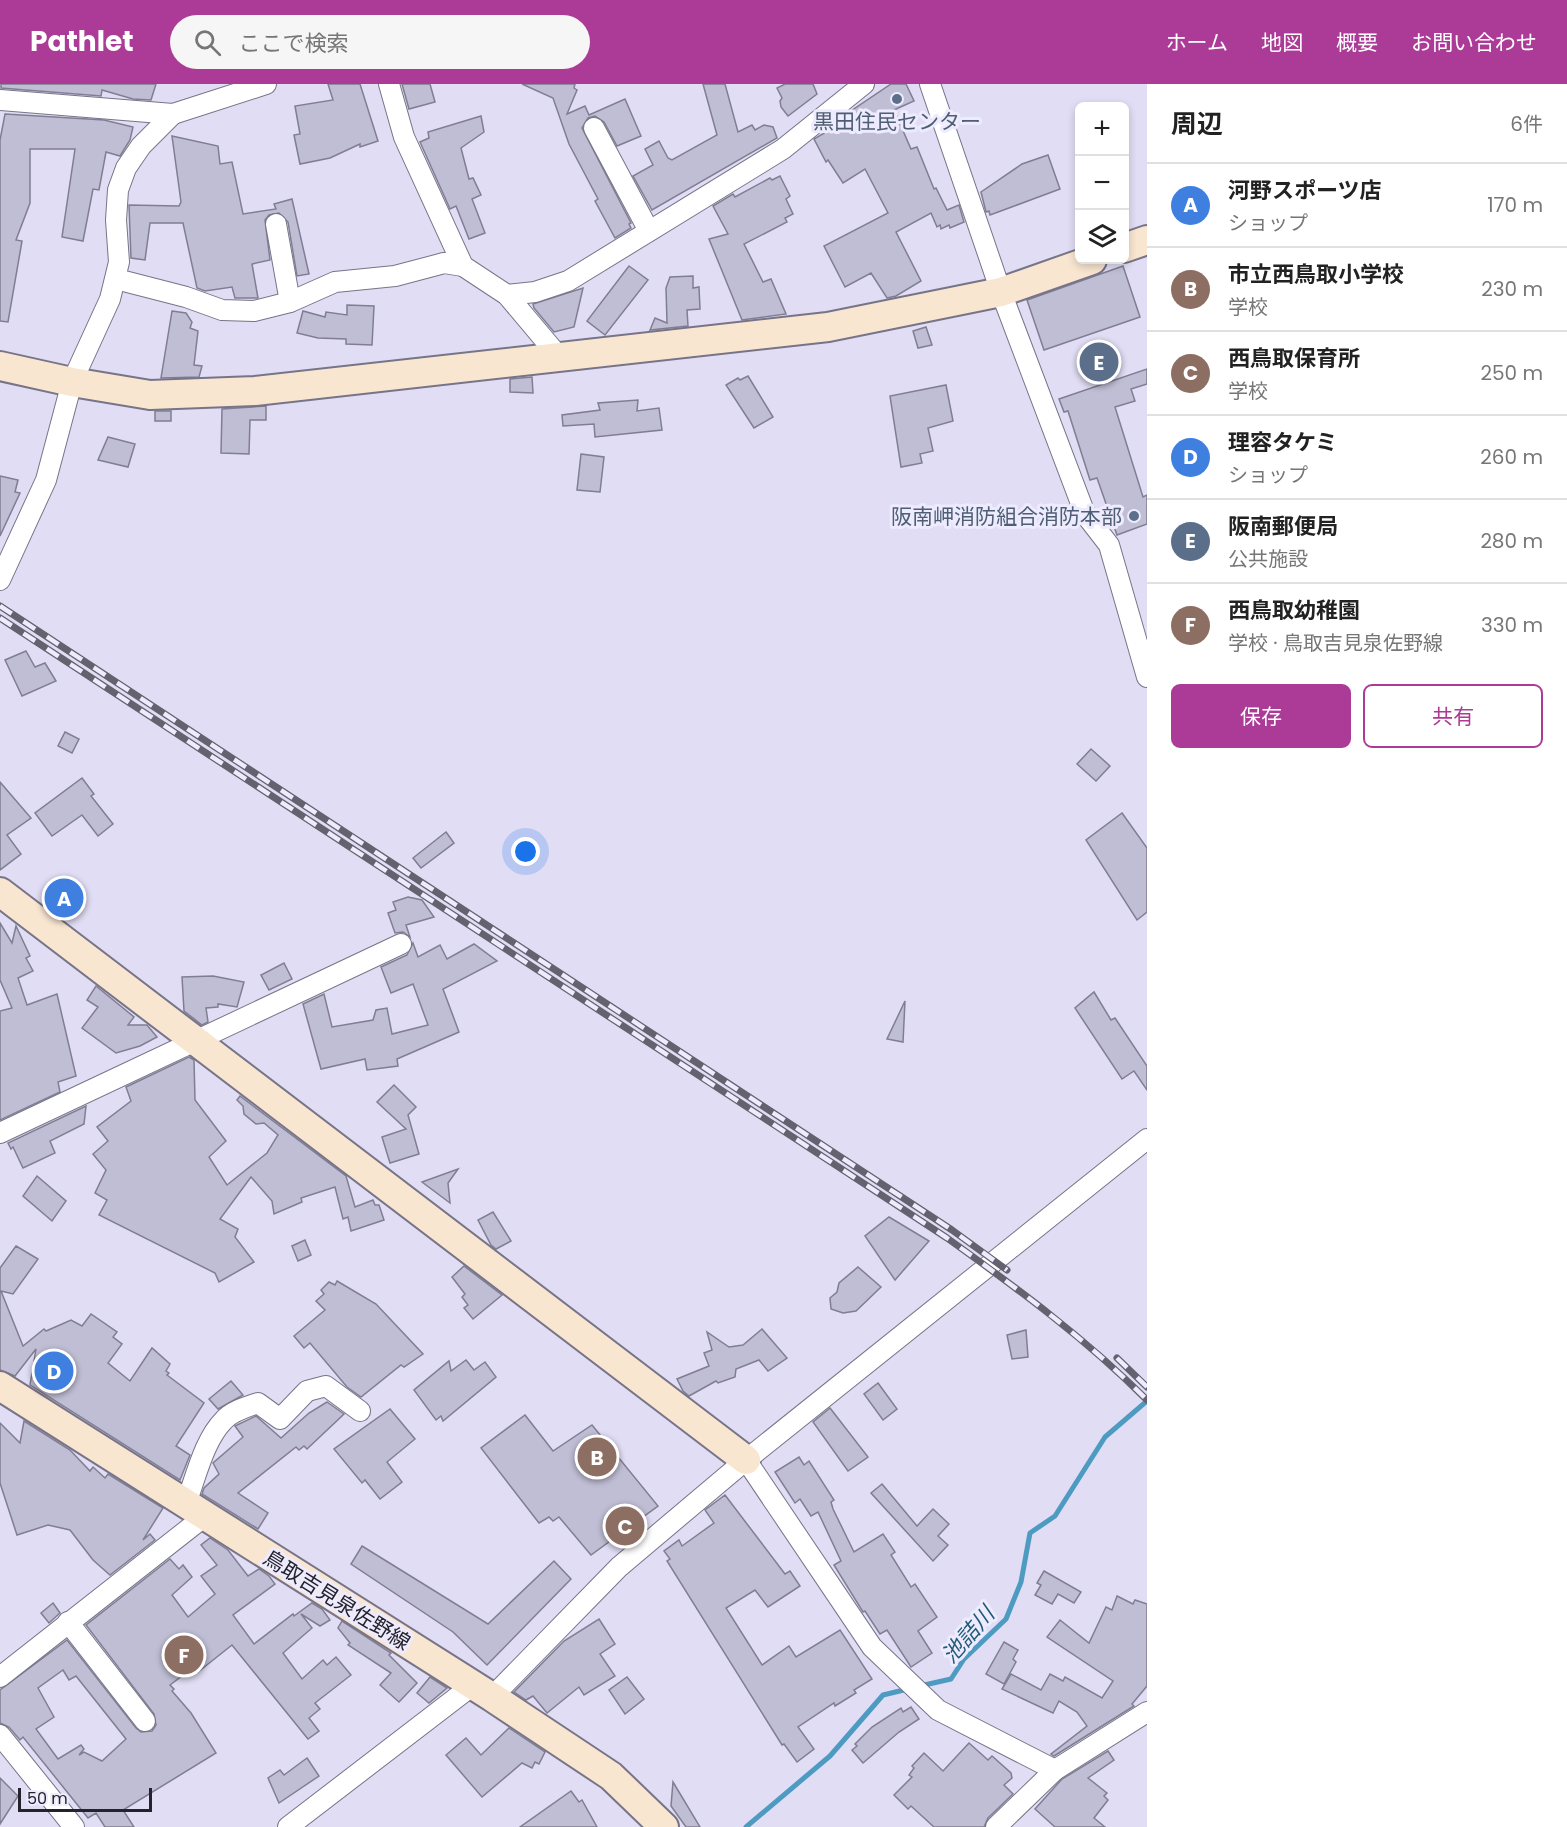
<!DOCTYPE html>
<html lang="ja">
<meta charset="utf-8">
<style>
:root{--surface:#fff;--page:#f6f6f6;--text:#222;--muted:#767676;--line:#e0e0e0;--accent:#ac3b97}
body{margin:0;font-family:Poppins,"Noto Sans JP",sans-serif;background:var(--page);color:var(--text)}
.controls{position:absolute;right:18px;top:18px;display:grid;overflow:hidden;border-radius:9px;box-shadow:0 3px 9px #0003}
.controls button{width:54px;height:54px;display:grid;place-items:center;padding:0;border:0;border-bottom:2px solid var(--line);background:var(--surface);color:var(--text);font:30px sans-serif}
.scale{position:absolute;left:18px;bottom:15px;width:134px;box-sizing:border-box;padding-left:6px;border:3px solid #24232b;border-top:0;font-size:16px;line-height:21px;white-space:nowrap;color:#24232b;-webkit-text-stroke:4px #edebfd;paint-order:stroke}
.you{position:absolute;left:526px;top:768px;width:21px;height:21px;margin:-15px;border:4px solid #fff;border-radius:50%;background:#1a73e8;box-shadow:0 0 0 9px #1a73e833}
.badge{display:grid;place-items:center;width:39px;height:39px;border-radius:50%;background:var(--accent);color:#fff;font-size:20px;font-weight:700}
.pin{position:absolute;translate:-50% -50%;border:3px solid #fff;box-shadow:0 2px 6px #0006}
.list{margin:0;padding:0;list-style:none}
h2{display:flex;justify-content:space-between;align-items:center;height:78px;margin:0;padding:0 24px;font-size:26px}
h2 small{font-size:20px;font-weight:400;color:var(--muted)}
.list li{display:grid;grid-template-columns:39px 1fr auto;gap:18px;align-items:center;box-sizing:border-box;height:84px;padding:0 24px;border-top:2px solid var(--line)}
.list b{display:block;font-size:22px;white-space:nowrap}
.list p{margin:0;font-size:20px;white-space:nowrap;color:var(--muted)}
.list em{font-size:20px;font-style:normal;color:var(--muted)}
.actions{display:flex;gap:12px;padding:18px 24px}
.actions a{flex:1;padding:14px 0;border:2px solid var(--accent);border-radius:9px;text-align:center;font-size:21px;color:var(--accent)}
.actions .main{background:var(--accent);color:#fff}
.icon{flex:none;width:33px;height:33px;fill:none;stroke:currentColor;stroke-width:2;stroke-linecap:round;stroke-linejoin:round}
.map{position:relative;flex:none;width:1147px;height:1743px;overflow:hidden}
header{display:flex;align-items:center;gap:36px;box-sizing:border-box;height:84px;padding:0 30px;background:var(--accent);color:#fff}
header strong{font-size:28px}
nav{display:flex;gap:33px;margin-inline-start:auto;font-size:21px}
.search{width:420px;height:54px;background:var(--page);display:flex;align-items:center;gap:15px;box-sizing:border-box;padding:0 21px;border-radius:33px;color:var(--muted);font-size:22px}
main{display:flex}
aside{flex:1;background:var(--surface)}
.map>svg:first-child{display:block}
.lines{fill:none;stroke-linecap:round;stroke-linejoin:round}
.stream{stroke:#4e9bc2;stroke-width:5}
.building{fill:#c0bed4;stroke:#807e93;stroke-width:1.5;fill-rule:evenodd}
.street-casing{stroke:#777488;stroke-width:22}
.secondary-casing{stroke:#777488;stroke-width:32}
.street{stroke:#fff;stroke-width:20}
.secondary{stroke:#f9e6d1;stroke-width:28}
.rail-casing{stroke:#64626f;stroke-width:7}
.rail{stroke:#edebfd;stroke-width:4.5;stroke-dasharray:14;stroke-linecap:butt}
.service-dot{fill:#5c6f8a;stroke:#edebfd;stroke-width:2}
.labels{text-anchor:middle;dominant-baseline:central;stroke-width:6;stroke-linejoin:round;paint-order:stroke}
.service-label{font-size:21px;fill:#4e5e75;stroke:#edebfd}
.street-label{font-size:21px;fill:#24232b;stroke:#edebfd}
.water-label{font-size:22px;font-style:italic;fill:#215b78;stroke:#edebfd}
</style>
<header>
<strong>Pathlet</strong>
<div class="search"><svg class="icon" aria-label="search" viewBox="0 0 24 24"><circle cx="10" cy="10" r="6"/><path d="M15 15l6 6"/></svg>ここで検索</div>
<nav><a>ホーム</a><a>地図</a><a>概要</a><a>お問い合わせ</a></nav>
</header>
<main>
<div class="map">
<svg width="1147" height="1743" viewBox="0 0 1147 1743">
<rect width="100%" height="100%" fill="#e0ddf4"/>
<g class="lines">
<!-- stream -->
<g class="stream">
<polyline points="920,1602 951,1595 964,1575 1006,1535 1021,1498 1030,1449 1055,1432 1105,1353 1147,1317"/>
<polyline points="746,1743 830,1672 883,1611 908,1605"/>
</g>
</g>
<!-- building -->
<g class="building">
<polygon points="1,0 156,0 151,16 133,15 102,6 101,12 1,4"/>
<polygon points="328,0 360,0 378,57 360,63 360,60 330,74 300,80 294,51 300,50 295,22 333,16"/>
<polygon points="402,0 430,0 435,18 409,25"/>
<polygon points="522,0 575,0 574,4 577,6 567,30 585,22 589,31 625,15 641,52 617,62 604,38 595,32 588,34 582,44 631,139 629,140 631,144 615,154 595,117 598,115 569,60 553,14"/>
<polygon points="703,0 725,0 738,48 752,41 755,46 764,41 773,43 777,54 652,126 633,92 653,81 645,65 659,57 668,74 672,76 717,51"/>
<polygon points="785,0 813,0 817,10 788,32 781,23 780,17 782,14 777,4"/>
<polygon points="891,0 906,0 914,17 894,26 911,65 917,63 934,105 936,104 947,126 959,121 964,138 950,144 949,141 941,145 940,141 937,143 931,129 896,148 921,197 896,212 887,214 871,189 845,203 824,162 888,129 865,85 843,99 828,76 826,78 814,55 845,37 842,33"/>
<polygon points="5,30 104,36 133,43 130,56 120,72 106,68 99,106 93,105 83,157 62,153 75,65 30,65 30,119 16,156 22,157 8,238 0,237 0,56"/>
<polygon points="481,32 484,48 461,64 469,95 473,94 481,111 472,115 485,149 469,155 456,122 450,125 420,58 429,54 428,48"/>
<polygon points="172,52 218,62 220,80 232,78 243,130 276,125 274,120 292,115 309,190 297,192 288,138 279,129 269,131 265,136 270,176 252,180 258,214 235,214 232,203 205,207 197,204 183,139 150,139 145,176 131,174 129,121 179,122 181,118"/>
<polygon points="1048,71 1060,105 990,131 989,127 986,128 981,108 1022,80"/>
<polygon points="780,92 790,112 786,115 793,130 785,134 787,138 744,160 763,198 771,195 786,230 742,236 709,155 728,150 713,122 733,110 735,113 770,94 772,96"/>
<polygon points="629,182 648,196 605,251 587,237"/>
<polygon points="1123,182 1140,233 1044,266 1027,216"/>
<polygon points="693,192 693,204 699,203 700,225 687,226 688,242 650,246 655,234 667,239 666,204 670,193"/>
<polygon points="583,204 574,243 554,248 534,224 533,220"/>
<polygon points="347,221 374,222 372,261 346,260 346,255 318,254 297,249 303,227 325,233 326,228 347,231"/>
<polygon points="172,227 186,229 192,238 190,244 198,247 194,281 202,282 199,293 161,294"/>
<polygon points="926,243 932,261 918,264 913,247"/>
<polygon points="1147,285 1147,300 1131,305 1135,317 1115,323 1143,413 1147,411 1147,440 1117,451 1097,394 1090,396 1068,327 1064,328 1059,315"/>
<polygon points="748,292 773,333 754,344 726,301 738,294 740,296"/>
<polygon points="532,293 533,309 510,308 510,295"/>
<polygon points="946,301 953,337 928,344 933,367 920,370 922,379 901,383 890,312"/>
<polygon points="638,316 637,327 659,324 662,346 595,353 594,340 563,342 562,331 600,326 598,319"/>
<polygon points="266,322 266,336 250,336 249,370 221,369 222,325"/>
<rect x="155" y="327" width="16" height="10"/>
<polygon points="108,353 135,360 128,383 98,376"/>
<polygon points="581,370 604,373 600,408 577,406"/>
<polygon points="0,392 18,396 15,408 20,409 0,452"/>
<polygon points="26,567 35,583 45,579 56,597 22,612 5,576"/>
<polygon points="65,648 79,655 72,669 58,662"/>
<polygon points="1091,665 1110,682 1096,697 1077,680"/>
<polygon points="82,694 94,710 91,712 113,740 98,752 82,731 52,752 35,729"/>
<polygon points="0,698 31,734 7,751 21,770 0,786"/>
<polygon points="1122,729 1147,764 1147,828 1137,836 1086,756"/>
<polygon points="446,748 454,759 421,784 413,774"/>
<polygon points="408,813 422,816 434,833 406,841 410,853 403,848 395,849 388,829 396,826 393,818"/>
<polygon points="0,839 12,859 16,842 30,872 26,874 33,887 18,894 27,921 57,910 76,992 58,998 60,1008 0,1036 0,927 12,924 0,896"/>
<polygon points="413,859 418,873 440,861 447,875 474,860 497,877 443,905 459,948 397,975 398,982 367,986 365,975 321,985 303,920 324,910 332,943 373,936 376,926 387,924 392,950 428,941 413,900 391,909 381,883 407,871"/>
<polygon points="284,879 292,895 269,906 261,891"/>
<polygon points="213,892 244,898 237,923 218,920 218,923 206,924 208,938 202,941 184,927 182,893"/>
<polygon points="96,902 134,933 128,941 147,941 157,953 140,962 116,969 82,944 98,923 87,916"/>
<polygon points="1094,908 1111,936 1115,934 1147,982 1147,1006 1134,987 1122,995 1075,924"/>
<polygon points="905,917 903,958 887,955"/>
<polygon points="189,973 194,976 195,1016 226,1057 209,1073 227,1101 267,1069 278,1051 264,1039 256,1040 244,1030 243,1022 237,1016 240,1012 346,1092 355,1123 373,1116 375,1121 379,1121 384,1136 351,1147 348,1133 343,1135 335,1103 301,1114 302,1118 274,1130 272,1117 251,1093 220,1135 238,1145 235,1153 254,1178 219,1198 215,1189 99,1131 107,1116 95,1109 106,1086 93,1070 108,1057 97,1043 131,1017 126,1003"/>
<polygon points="394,1001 416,1023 408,1031 419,1070 390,1079 382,1053 406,1045 377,1018"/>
<polygon points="86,1022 84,1040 50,1057 55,1069 23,1084 13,1063 11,1065 8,1059"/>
<polygon points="458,1085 448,1099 450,1119 422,1098"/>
<polygon points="37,1092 66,1117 52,1137 23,1112"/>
<polygon points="493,1128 511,1157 496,1165 491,1161 478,1136"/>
<polygon points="889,1133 929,1157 895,1196 865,1152"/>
<polygon points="305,1156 311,1171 298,1177 292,1162"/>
<polygon points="16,1162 38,1175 13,1210 1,1207 23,1262 44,1245 46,1247 71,1236 82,1242 91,1230 117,1248 113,1253 122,1260 108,1279 130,1297 152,1264 170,1280 166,1287 169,1289 167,1291 204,1319 176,1362 190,1371 180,1396 30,1301 36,1265 15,1292 0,1286 0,1184"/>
<polygon points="464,1182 502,1211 473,1235 464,1224 468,1221 462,1213 465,1210 452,1193"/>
<polygon points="858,1183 881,1203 856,1227 843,1229 831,1225 830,1214 837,1208 839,1199"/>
<polygon points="337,1197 376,1220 423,1270 404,1283 401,1281 361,1313 347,1303 310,1259 304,1264 294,1252 325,1226 316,1217 324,1210 321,1206 329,1198 335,1201"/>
<polygon points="762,1245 787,1274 768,1287 759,1276 736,1285 735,1293 718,1299 716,1297 689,1312 683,1307 677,1295 709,1282 704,1269 712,1266 707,1248 729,1263 743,1261"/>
<polygon points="1026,1246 1028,1273 1012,1275 1007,1251"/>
<polygon points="466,1276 474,1286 485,1278 496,1293 443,1337 441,1332 436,1336 414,1306 449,1277 451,1287"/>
<polygon points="231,1297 243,1311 218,1325 209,1315"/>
<polygon points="878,1299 897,1325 883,1336 864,1310"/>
<polygon points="327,1318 344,1330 307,1365 304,1362 299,1366 296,1363 238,1409 268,1429 258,1445 202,1410 204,1404 219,1390 213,1379 243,1353 235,1342 256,1332 281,1354 309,1329"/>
<polygon points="830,1324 868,1373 848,1387 813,1338"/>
<polygon points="390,1325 415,1355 387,1378 402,1398 380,1415 365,1396 362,1399 334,1365"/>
<polygon points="525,1331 553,1367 592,1341 658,1422 591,1471 559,1433 553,1437 549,1433 539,1439 481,1364"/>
<polygon points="24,1337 70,1366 90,1387 93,1383 105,1394 108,1390 163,1424 143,1456 150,1450 155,1456 110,1491 93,1476 70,1446 48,1441 17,1451 0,1399 0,1339 20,1359"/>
<polygon points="799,1373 804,1381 809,1377 834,1416 831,1418 833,1425 854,1468 883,1450 895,1468 891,1471 911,1503 915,1500 937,1533 918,1547 932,1569 911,1583 887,1546 880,1550 865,1527 863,1528 834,1481 841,1477 818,1428 811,1432 800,1415 795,1419 775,1388"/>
<polygon points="882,1400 917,1442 933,1425 949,1440 938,1452 948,1461 933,1477 871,1409"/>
<polygon points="725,1411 785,1490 790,1487 800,1502 768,1523 755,1506 726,1524 762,1581 789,1562 796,1573 840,1546 872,1595 854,1606 856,1609 835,1622 834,1619 798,1643 814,1665 797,1678 784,1660 782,1661 667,1477 670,1475 664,1467 679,1456 682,1462 714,1439 705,1426"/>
<path d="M210,1454L228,1466L248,1492L259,1485L269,1492L275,1500L233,1531L254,1560L293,1530L294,1532L312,1519L322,1525L330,1536L320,1542L301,1530L312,1544L283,1569L302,1595L323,1576L327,1581L336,1573L351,1591L315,1619L320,1625L309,1634L319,1647L308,1655L232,1561L198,1588L194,1583L170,1601L174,1605L172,1607L191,1629L216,1669L123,1726L134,1743H105L96,1729L88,1734L23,1653L20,1656L9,1643L0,1639V1606L67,1556L136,1644L141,1648L152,1647L156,1641L154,1630L86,1541L170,1475L179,1485L183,1481L192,1493L172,1511L188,1533L215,1510L201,1492L217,1481L201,1461ZM63,1586L69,1596L76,1592L126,1655L102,1677L84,1668L79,1671L84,1665L81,1661L58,1675L36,1645L54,1633L38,1604Z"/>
<polygon points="362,1462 488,1540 554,1477 571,1495 487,1581 453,1548 351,1480"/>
<polygon points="1044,1487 1081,1508 1074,1519 1058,1510 1052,1520 1035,1511 1041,1501 1037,1499"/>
<polygon points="1117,1512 1133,1520 1135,1516 1147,1520 1147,1602 1132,1620 1134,1622 1054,1672 1051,1670 1087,1642 1077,1628 1059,1617 1053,1629 1002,1605 1011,1590 1041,1606 1050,1590 1063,1597 1065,1593 1102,1614 1113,1597 1047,1553 1060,1536 1089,1559 1106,1523 1112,1526"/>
<polygon points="53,1519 60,1529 49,1539 41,1529"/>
<polygon points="599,1535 615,1560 600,1570 615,1592 584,1611 579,1603 547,1629 533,1612 526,1616 514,1608 564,1557"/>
<polygon points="342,1537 391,1569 389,1571 417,1599 399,1618 380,1601 391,1589 348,1561 350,1559 338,1544"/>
<polygon points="1004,1558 1018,1566 1013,1575 1016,1578 1004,1600 986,1590"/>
<polygon points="430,1593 447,1604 429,1619 417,1609"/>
<polygon points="627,1593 644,1615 625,1630 609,1606"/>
<polygon points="911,1623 919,1635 899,1648 863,1679 852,1666 857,1662 855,1660 872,1643 901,1624 903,1628"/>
<polygon points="509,1644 545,1668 539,1680 535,1678 532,1684 522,1679 482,1713 446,1671 466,1654 481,1671"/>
<polygon points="969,1659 988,1676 992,1672 1011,1689 1012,1694 1004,1701 1013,1710 988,1734 984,1743 934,1743 911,1722 908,1725 894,1711 912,1693 909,1691 914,1684 912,1682 924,1669 943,1687"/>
<polygon points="1108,1667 1114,1676 1088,1694 1107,1709 1104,1712 1108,1716 1094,1734 1105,1743 1055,1743 1035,1725 1062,1695"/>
<polygon points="307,1674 319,1692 279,1719 268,1694 280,1686 284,1691"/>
<polygon points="0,1694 18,1712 0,1740"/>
<polygon points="673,1698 700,1743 686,1743 671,1722"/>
<polygon points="571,1707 579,1718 582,1716 597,1743 520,1743"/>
</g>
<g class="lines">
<!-- street casing -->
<g class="street-casing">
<g id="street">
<polyline points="389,0 404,53 463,182 507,211 560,274"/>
<polyline points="930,0 1001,208 1085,430 1109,461 1147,593"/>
<polyline points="0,16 173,30 266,0"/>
<polyline points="594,44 649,147"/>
<polyline points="276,140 290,218"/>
<polyline points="116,195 186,213 222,226 254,227 290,218 335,198 395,192 444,179 463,182"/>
<polyline points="507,211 535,208 568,197 783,65 864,0"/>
<polyline points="0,496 46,396 72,298 110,215 119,178 116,136 118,106 126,84 141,62 173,30"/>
<polyline points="0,1049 401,860"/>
<polyline points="746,1376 872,1563 938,1626 1055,1686"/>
<path d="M186,1419C196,1393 204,1356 224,1336C232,1327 246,1323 258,1319L280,1335L307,1307L326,1302L360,1327"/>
<polyline points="68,1538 145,1637"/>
<polyline points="0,1593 205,1432"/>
<polyline points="492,1613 619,1483 746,1376 1147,1055"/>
<polyline points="0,1651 74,1743"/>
<polyline points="288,1743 473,1601"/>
<polyline points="996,1743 1055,1686 1147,1628"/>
</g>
</g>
<!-- secondary casing -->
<g class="secondary-casing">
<g id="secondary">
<polyline points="1124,164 1147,156"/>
<polyline points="0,282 72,298 150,311 255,307 828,243 1001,208 1092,176"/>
<polyline points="0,808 746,1376"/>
<polyline points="0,1302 492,1613 611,1692 664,1743"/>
</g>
</g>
<!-- street -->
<use href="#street" class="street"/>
<!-- secondary -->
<use href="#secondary" class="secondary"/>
<!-- rail casing -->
<g class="rail-casing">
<g id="rail">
<polyline points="0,522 952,1146 1007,1186"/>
<path d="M0,534L947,1154C1018,1205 1085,1254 1147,1316"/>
<polyline points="1117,1274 1147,1303"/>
</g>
</g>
<!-- rail -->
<use href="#rail" class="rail"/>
</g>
<!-- markers -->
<g class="service-dot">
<circle cx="897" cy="15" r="6"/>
<circle cx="1134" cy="432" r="6"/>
</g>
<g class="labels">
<!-- service labels -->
<g class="service-label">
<text x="897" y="37">黒田住民センター</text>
<text x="1122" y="432" text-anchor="end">阪南岬消防組合消防本部</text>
</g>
<!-- street labels -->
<g class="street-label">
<text transform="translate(337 1516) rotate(32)">鳥取吉見泉佐野線</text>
</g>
<!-- water labels -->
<g class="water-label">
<text transform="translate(968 1551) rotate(-49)">池詰川</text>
</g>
</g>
</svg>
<div class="controls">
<button>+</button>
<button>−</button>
<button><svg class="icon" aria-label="layers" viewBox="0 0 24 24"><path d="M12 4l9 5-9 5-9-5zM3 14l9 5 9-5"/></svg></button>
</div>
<div class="scale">50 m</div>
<div class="you"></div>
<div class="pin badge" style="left:64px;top:814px;background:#3f7fe0">A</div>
<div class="pin badge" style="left:597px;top:1373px;background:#8d6e63">B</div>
<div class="pin badge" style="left:625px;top:1442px;background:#8d6e63">C</div>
<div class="pin badge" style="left:54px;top:1287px;background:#3f7fe0">D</div>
<div class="pin badge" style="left:1099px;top:278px;background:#5c6f8a">E</div>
<div class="pin badge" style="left:184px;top:1571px;background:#8d6e63">F</div>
</div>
<aside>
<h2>周辺<small>6件</small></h2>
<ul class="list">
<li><span class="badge" style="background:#3f7fe0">A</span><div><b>河野スポーツ店</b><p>ショップ</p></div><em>170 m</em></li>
<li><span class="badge" style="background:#8d6e63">B</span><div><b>市立西鳥取小学校</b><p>学校</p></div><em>230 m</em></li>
<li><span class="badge" style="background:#8d6e63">C</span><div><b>西鳥取保育所</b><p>学校</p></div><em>250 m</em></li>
<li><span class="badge" style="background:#3f7fe0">D</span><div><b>理容タケミ</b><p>ショップ</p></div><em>260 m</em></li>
<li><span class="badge" style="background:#5c6f8a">E</span><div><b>阪南郵便局</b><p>公共施設</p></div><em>280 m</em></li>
<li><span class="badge" style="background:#8d6e63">F</span><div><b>西鳥取幼稚園</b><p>学校 · 鳥取吉見泉佐野線</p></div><em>330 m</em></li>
</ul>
<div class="actions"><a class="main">保存</a><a>共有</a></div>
</aside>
</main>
